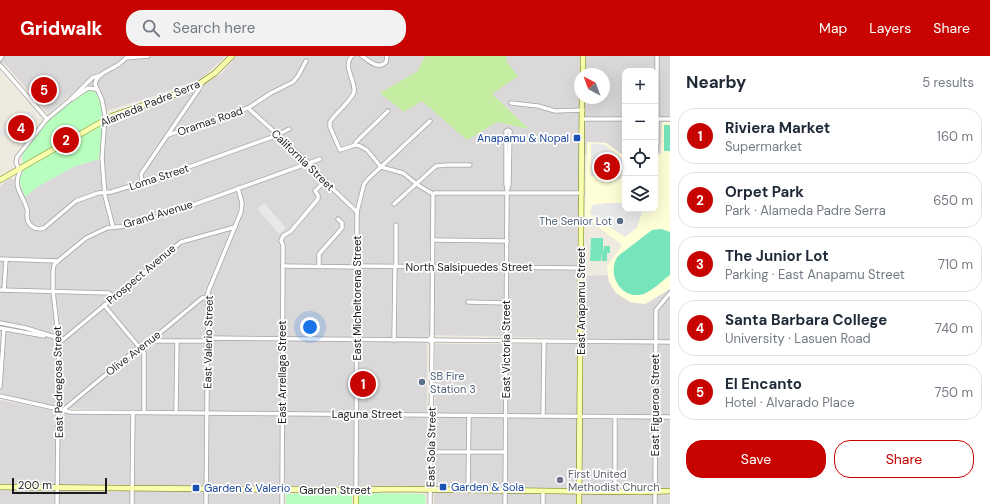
<!DOCTYPE html>
<meta charset="utf-8">
<style>
:root{--surface:#fff;--page:#f2f2f3;--text:#1f2937;--muted:#747a83;--line:#e0e1e3;--accent:#c70400}
body{margin:0;font-family:"DM Sans",sans-serif;background:var(--page);color:var(--text)}
.controls{position:absolute;right:12px;top:12px;display:grid;overflow:hidden;border-radius:8px;box-shadow:0 4px 16px #0002}
.controls button{width:36px;height:36px;display:grid;place-items:center;padding:0;border:0;border-bottom:1px solid var(--line);background:var(--surface);color:var(--text);font:20px sans-serif}
.compass{position:absolute;left:574px;top:12px;width:36px;height:36px;border-radius:50%;background:var(--surface);box-shadow:0 4px 16px #0002;rotate:319deg}
.scale{position:absolute;left:12px;bottom:10px;width:95px;box-sizing:border-box;padding-left:4px;border:2px solid #1c1c1c;border-top:0;font-size:11px;line-height:14px;white-space:nowrap;color:#1c1c1c;-webkit-text-stroke:3px #fff;paint-order:stroke}
.you{position:absolute;left:310px;top:271px;width:14px;height:14px;margin:-10px;border:3px solid #fff;border-radius:50%;background:#1a73e8;box-shadow:0 0 0 6px #1a73e833}
.badge{display:grid;place-items:center;width:26px;height:26px;border-radius:50%;background:var(--accent);color:#fff;font-size:13px;font-weight:700}
.pin{position:absolute;translate:-50% -50%;border:2px solid #fff;box-shadow:0 1px 4px #0006}
.list{margin:0;padding:0;list-style:none}
h2{display:flex;justify-content:space-between;align-items:center;height:52px;margin:0;padding:0 16px;font-size:17px}
h2 small{font-size:13px;font-weight:400;color:var(--muted)}
.list li{display:grid;grid-template-columns:26px 1fr auto;gap:12px;align-items:center;box-sizing:border-box;height:56px;margin:0 8px 8px;padding:0 8px;border:1px solid var(--line);border-radius:16px}
.list b{display:block;font-size:15px;white-space:nowrap}
.list p{margin:0;font-size:13px;white-space:nowrap;color:var(--muted)}
.list em{font-size:13px;font-style:normal;color:var(--muted)}
.actions{display:flex;gap:8px;padding:12px 16px}
.actions a{flex:1;padding:9px 0;border:1px solid var(--accent);border-radius:16px;text-align:center;font-size:14px;color:var(--accent)}
.actions .main{background:var(--accent);color:#fff}
.icon{flex:none;width:22px;height:22px;fill:none;stroke:currentColor;stroke-width:2;stroke-linecap:round;stroke-linejoin:round}
.map{position:relative;flex:none;width:670px;height:448px;overflow:hidden}
header{display:flex;align-items:center;gap:24px;box-sizing:border-box;height:56px;padding:0 20px;background:var(--accent);color:#fff}
header strong{font-size:19px}
nav{display:flex;gap:22px;margin-inline-start:auto;font-size:14px}
.search{width:280px;height:36px;background:var(--page);display:flex;align-items:center;gap:10px;box-sizing:border-box;padding:0 14px;border-radius:16px;color:var(--muted);font-size:15px}
main{display:flex}
aside{flex:1;background:var(--surface)}
.map>svg:first-child{display:block}
.residential{fill:#dad8d8;fill-rule:evenodd}
.education{fill:#feffd8}
.grass{fill:#c5eda1}
.park{fill:#b8febe}
.pitch{fill:#77e5bc}
.parking{fill:#e8e8e8}
.lines{fill:none;stroke-linecap:round;stroke-linejoin:round}
.street-casing{stroke:#a3a3a3;stroke-width:5}
.secondary-casing{stroke:#667500;stroke-width:6}
.street{stroke:#fff;stroke-width:3.5}
.secondary{stroke:#f9feae;stroke-width:5}
.transit-dot{fill:#1a4fb4;stroke:#fff;stroke-width:1.5}
.service-dot{fill:#5c6f8a;stroke:#fff;stroke-width:1.5}
.worship-dot{fill:#6b7280;stroke:#fff;stroke-width:1.5}
.labels{text-anchor:middle;dominant-baseline:central;stroke-width:3.5;stroke-linejoin:round;paint-order:stroke}
.street-label{font-size:11px;fill:#1c1c1c;stroke:#fff}
.transit-label{font-size:11px;fill:#164399;stroke:#fff;text-anchor:start}
.service-label{font-size:11px;fill:#4e5e75;stroke:#fff;text-anchor:end}
.worship-label{font-size:11px;fill:#5b616d;stroke:#fff;text-anchor:start}
</style>
<header>
<strong>Gridwalk</strong>
<div class="search"><svg class="icon" aria-label="search" viewBox="0 0 24 24"><circle cx="10" cy="10" r="6"/><path d="M15 15l6 6"/></svg>Search here</div>
<nav><a>Map</a><a>Layers</a><a>Share</a></nav>
</header>
<main>
<div class="map">
<svg width="670" height="448" viewBox="0 0 670 448">
<rect width="100%" height="100%" fill="#eeeae0"/>
<!-- residential -->
<g class="residential">
<polygon points="0,0 226,0 201,23 151,41 102,56 101,48 94,34 82,30 48,57 3,6 0,8"/>
<path d="M236,0H425L418,15L380,37L422,45L467,83L497,66L528,72L491,37L507,6L506,0H670V66L662,67L661,98L655,99V15H625V99H621L606,87L588,86L587,99L558,98L579,99L576,282L427,279V430H285L282,367L280,448H0V344L66,357H256L62,352L0,337V130L10,122L19,125L25,140L39,130L73,111L99,103L101,71L132,56L186,37L221,18ZM580,18H604V42H580Z"/>
<polygon points="608,219 609,226 645,248 670,233 670,448 434,448 435,288 582,288 587,220"/>
</g>
<!-- education -->
<polygon class="education" points="662,66 670,66 670,233 645,248 630,246 616,237 609,226 607,211 622,189 585,161 587,86 606,87 621,98 625,99 625,153 655,153 655,99 661,98"/>
<!-- grass -->
<polygon class="grass" points="425,0 506,0 507,6 518,20 492,38 529,73 497,66 467,84 422,45 404,56 380,37 418,15"/>
<!-- park -->
<g class="park">
<path d="M90,33C109,38 100,87 99,103L73,111L39,130L25,141L19,124L23,116L22,98L49,63L64,50Z"/>
<polygon points="352,437 352,448 286,448 286,438"/>
<polygon points="359,437 424,438 426,441 425,448 359,448"/>
</g>
<!-- pitch -->
<g class="pitch">
<rect x="664" y="69" width="6" height="26"/>
<path d="M661,173L670,176V219C662,225 648,239 639,239C618,241 607,215 618,200L652,174Z"/>
<polygon points="591,182 603,182 603,197 604,190 610,190 610,197 607,197 607,205 602,205 601,197 601,205 590,205"/>
</g>
<!-- parking -->
<g class="parking">
<polygon points="34,54 36,56 32,61 26,64 25,62 21,64 20,65 20,68 18,69 16,68 17,71 13,75 3,82 2,79 0,81 0,76 12,65 19,61 21,61 20,60 23,58"/>
<polygon points="591,87 606,89 623,103 621,123 608,124 607,120 591,120"/>
<polygon points="264,147 286,172 279,178 257,153"/>
<polygon points="607,147 625,147 625,153 643,153 637,172 625,181 590,158 592,149"/>
</g>
<g class="lines">
<!-- street casing -->
<g class="street-casing">
<g id="street">
<path d="M352,0C342,10 356,25 354,36C352,44 337,56 332,63L330,66V71L340,94L355,89L356,86L388,55"/>
<path d="M362,0C369,5 378,14 386,6L387,0"/>
<polyline points="126,2 148,0"/>
<polyline points="0,3 2,0"/>
<polyline points="0,9 47,63"/>
<path d="M101,19L92,22L70,44L47,63L17,101L16,107L20,115C12,132 23,138 27,153C28,158 27,155 27,160C27,169 35,175 44,172L76,145L98,137L111,136L161,121L278,79L289,73"/>
<polyline points="72,43 88,32 95,33"/>
<polyline points="511,47 538,50 555,55 583,54"/>
<polyline points="248,52 309,107 331,131 357,156"/>
<polyline points="582,63 625,63"/>
<polyline points="655,63 670,63"/>
<polyline points="168,79 248,52 271,37 293,26 298,20 306,5"/>
<polyline points="355,89 360,90 367,94 381,111 403,117 418,129 431,137"/>
<polyline points="655,100 657,86 657,0"/>
<polyline points="142,127 141,118 199,33 202,27"/>
<polyline points="507,135 509,129 510,75 508,74 506,75 506,128 507,133"/>
<polyline points="434,137 505,137"/>
<polyline points="509,137 582,137"/>
<polyline points="394,148 436,110 447,109 470,109"/>
<path d="M113,171L105,140L103,115L102,102L105,60L102,44L95,28C97,18 108,15 116,10C120,8 124,4 128,0"/>
<polyline points="433,184 507,185"/>
<polyline points="0,203 58,205 86,182 107,172 127,170 179,154 320,103"/>
<polyline points="283,210 357,211"/>
<polyline points="319,210 319,198 342,172 342,167 338,163"/>
<polyline points="357,210 581,212"/>
<polyline points="396,211 396,169"/>
<polyline points="0,234 109,237 114,241"/>
<polyline points="4,234 6,204"/>
<polyline points="468,246 506,247"/>
<polyline points="104,249 139,291"/>
<polyline points="0,267 26,272 58,282"/>
<polyline points="0,272 44,280"/>
<polyline points="432,282 434,284 432,287 429,284 432,280 433,139"/>
<polyline points="394,284 395,211"/>
<polyline points="434,284 670,286"/>
<polyline points="149,285 204,285 211,282 429,284"/>
<polyline points="59,287 181,186 235,171"/>
<polyline points="140,290 144,297 144,356"/>
<polyline points="0,331 4,273"/>
<polyline points="0,340 63,354 139,291 161,276 202,242 208,241"/>
<polyline points="63,354 70,356 670,361"/>
<polyline points="176,356 177,285"/>
<polyline points="543,360 544,285"/>
<polyline points="431,396 505,396"/>
<polyline points="356,434 357,156 364,128 368,123 430,65"/>
<polyline points="468,435 469,359"/>
<polyline points="543,435 543,448"/>
<polyline points="615,436 615,361"/>
<polyline points="57,448 59,287 53,235 53,215 54,209 58,205"/>
<polyline points="132,448 133,356"/>
<polyline points="206,448 208,236 241,156 242,147 238,132"/>
<polyline points="282,448 283,189 281,185 283,180 291,175 318,143 318,139 315,135 325,125"/>
<polyline points="430,448 432,287"/>
<polyline points="505,448 507,139"/>
<polyline points="655,448 656,254 670,237"/>
</g>
</g>
<!-- secondary casing -->
<g class="secondary-casing">
<g id="secondary">
<polyline points="583,18 583,0"/>
<polyline points="0,124 112,60 182,36 199,28 215,17 232,0"/>
<polyline points="0,431 356,434 394,433 641,436 670,435"/>
<polyline points="356,434 356,448"/>
<polyline points="579,448 582,42"/>
</g>
</g>
<!-- street -->
<use href="#street" class="street"/>
<!-- secondary -->
<use href="#secondary" class="secondary"/>
</g>
<!-- markers -->
<g class="transit-dot">
<rect x="573" y="78" width="8" height="8" rx="2"/>
<rect x="439" y="427" width="8" height="8" rx="2"/>
<rect x="192" y="428" width="8" height="8" rx="2"/>
</g>
<g class="service-dot">
<circle cx="620" cy="165" r="4"/>
<circle cx="422" cy="326" r="4"/>
</g>
<circle class="worship-dot" cx="560" cy="424" r="4"/>
<g class="labels">
<!-- street labels -->
<g class="street-label">
<text transform="translate(150 47) rotate(-22)">Alameda Padre Serra</text>
<text transform="translate(210 65) rotate(-19)">Oramas Road</text>
<text transform="translate(303 104) rotate(44)">California Street</text>
<text transform="translate(159 121) rotate(-18)">Loma Street</text>
<text transform="translate(158 158) rotate(-17)">Grand Avenue</text>
<text x="469" y="211">North Salsipuedes Street</text>
<text transform="translate(141 218) rotate(-40)">Prospect Avenue</text>
<text transform="translate(357 242) rotate(-90)">East Micheltorena Street</text>
<text transform="translate(581 245) rotate(-90)">East Anapamu Street</text>
<text transform="translate(208 286) rotate(-89)">East Valerio Street</text>
<text transform="translate(506 293) rotate(-90)">East Victoria Street</text>
<text transform="translate(133 297) rotate(-38)">Olive Avenue</text>
<text transform="translate(282 316) rotate(-90)">East Arrellaga Street</text>
<text transform="translate(58 326) rotate(-91)">East Pedregosa Street</text>
<text transform="translate(655 349) rotate(-90)">East Figueroa Street</text>
<text x="367" y="358">Laguna Street</text>
<text transform="translate(431 391) rotate(-89)">East Sola Street</text>
<text x="335" y="434">Garden Street</text>
</g>
<!-- transit labels -->
<g class="transit-label">
<text x="569" y="82" text-anchor="end">Anapamu &amp; Nopal</text>
<text x="451" y="431">Garden &amp; Sola</text>
<text x="204" y="432">Garden &amp; Valerio</text>
</g>
<!-- service labels -->
<g class="service-label">
<text x="612" y="165">The Senior Lot</text>
<text x="430" y="320" text-anchor="start">SB Fire<tspan x="430" dy="13">Station 3</tspan></text>
</g>
<!-- worship labels -->
<g class="worship-label">
<text x="568" y="418">First United<tspan x="568" dy="13">Methodist Church</tspan></text>
</g>
</g>
</svg>
<div class="controls">
<button>+</button>
<button>−</button>
<button><svg class="icon" aria-label="locate" viewBox="0 0 24 24"><circle cx="12" cy="12" r="6"/><path d="M12 2v4M12 18v4M2 12h4M18 12h4"/></svg></button>
<button><svg class="icon" aria-label="layers" viewBox="0 0 24 24"><path d="M12 4l9 5-9 5-9-5zM3 14l9 5 9-5"/></svg></button>
</div>
<svg class="compass" viewBox="-18 -18 36 36"><path d="M0-13l5 13h-10z" fill="#e53935"/><path d="M0 13l5-13h-10z" fill="#747a83"/></svg>
<div class="scale">200 m</div>
<div class="you"></div>
<div class="pin badge" style="left:363px;top:328px">1</div>
<div class="pin badge" style="left:66px;top:84px">2</div>
<div class="pin badge" style="left:607px;top:111px">3</div>
<div class="pin badge" style="left:21px;top:72px">4</div>
<div class="pin badge" style="left:44px;top:34px">5</div>
</div>
<aside>
<h2>Nearby<small>5 results</small></h2>
<ul class="list">
<li><span class="badge">1</span><div><b>Riviera Market</b><p>Supermarket</p></div><em>160 m</em></li>
<li><span class="badge">2</span><div><b>Orpet Park</b><p>Park · Alameda Padre Serra</p></div><em>650 m</em></li>
<li><span class="badge">3</span><div><b>The Junior Lot</b><p>Parking · East Anapamu Street</p></div><em>710 m</em></li>
<li><span class="badge">4</span><div><b>Santa Barbara College</b><p>University · Lasuen Road</p></div><em>740 m</em></li>
<li><span class="badge">5</span><div><b>El Encanto</b><p>Hotel · Alvarado Place</p></div><em>750 m</em></li>
</ul>
<div class="actions"><a class="main">Save</a><a>Share</a></div>
</aside>
</main>
